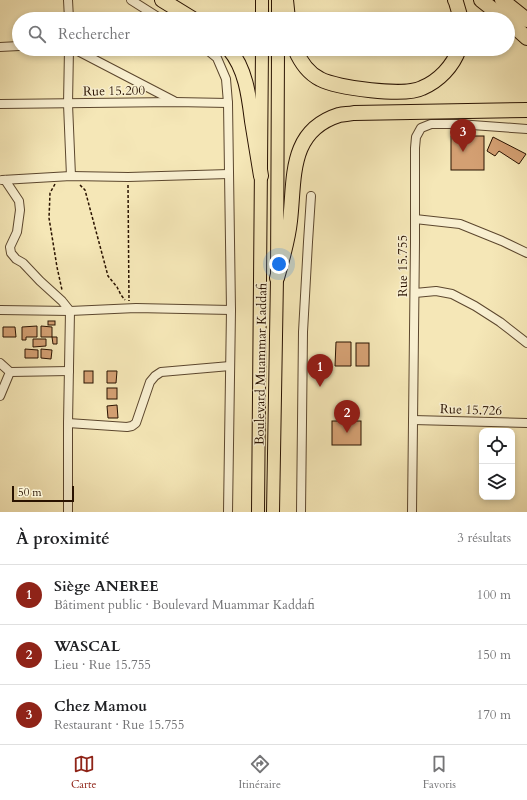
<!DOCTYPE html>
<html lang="fr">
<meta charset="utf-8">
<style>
:root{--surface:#fff;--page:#f6f6f6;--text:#202124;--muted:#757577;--line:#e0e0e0;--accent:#8f2418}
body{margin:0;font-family:Cardo,serif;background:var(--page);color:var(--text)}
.controls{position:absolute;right:12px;bottom:12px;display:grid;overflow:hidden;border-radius:8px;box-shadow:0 2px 6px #0003}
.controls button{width:36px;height:36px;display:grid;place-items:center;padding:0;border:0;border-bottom:1px solid var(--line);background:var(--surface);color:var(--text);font:20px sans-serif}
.scale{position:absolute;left:12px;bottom:10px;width:62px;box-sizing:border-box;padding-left:4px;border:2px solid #291200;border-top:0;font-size:11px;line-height:14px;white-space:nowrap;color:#291200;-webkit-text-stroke:3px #f8efd0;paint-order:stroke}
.you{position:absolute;left:279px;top:264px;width:14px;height:14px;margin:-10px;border:3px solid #fff;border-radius:50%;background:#1a73e8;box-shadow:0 0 0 6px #1a73e833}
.badge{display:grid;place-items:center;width:26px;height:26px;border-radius:50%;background:var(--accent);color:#fff;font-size:13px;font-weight:700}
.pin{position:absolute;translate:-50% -33px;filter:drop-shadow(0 1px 2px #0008)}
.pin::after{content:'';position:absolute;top:21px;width:14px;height:12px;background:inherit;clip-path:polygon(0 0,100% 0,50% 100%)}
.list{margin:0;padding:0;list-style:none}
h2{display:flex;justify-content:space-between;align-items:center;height:52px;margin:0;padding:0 16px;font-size:17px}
h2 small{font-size:13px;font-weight:400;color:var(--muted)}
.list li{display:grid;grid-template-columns:26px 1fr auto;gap:12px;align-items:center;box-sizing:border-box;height:60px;padding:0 16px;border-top:1px solid var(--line)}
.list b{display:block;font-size:15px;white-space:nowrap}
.list p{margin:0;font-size:13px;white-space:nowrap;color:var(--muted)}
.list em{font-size:13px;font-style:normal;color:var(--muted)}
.icon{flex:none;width:22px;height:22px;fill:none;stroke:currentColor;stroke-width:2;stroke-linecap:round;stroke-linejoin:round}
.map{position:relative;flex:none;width:527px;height:512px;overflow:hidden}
.search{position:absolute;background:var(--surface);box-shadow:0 2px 6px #0003;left:12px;right:12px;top:12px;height:44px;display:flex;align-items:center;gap:10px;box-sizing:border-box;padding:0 14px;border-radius:22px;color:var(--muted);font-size:15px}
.sheet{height:232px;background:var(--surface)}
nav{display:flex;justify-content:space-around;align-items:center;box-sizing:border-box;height:56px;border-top:1px solid var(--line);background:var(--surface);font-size:11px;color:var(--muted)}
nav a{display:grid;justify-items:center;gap:2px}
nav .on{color:var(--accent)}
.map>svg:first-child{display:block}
.building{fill:#d4a073;stroke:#291200}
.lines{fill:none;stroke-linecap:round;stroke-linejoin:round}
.street-casing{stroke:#5c472e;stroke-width:10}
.primary-casing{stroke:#291200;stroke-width:14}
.highway-casing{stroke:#291200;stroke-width:16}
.path{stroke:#291200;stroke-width:1.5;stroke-dasharray:3 2;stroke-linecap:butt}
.street{stroke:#f8efd0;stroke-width:8}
.primary{stroke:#f5e7b7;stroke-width:12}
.highway{stroke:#f5e7b7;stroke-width:14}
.labels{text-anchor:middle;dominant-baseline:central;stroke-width:3;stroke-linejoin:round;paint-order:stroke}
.street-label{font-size:13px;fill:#291200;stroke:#f8efd0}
</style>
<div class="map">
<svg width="527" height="512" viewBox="0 0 527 512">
<rect width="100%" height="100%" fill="#f5e7b7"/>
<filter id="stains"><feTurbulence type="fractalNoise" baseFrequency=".005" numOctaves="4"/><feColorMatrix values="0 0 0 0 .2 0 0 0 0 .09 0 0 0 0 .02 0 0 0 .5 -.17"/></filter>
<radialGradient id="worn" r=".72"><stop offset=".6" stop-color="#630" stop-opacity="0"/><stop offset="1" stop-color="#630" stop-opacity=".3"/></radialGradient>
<!-- building -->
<g class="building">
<rect x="451" y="136" width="33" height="34"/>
<polygon points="493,137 526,154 519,164 499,151 495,156 487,151"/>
<rect x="48" y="321" width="7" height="4"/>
<polygon points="37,326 37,337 26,337 26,340 22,340 22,327"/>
<polygon points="41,326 52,327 52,337 41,337"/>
<polygon points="3,327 15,327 16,337 3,337"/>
<polygon points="52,337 57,337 57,344 53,344"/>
<polygon points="33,339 46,339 46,346 33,347"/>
<polygon points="336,342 351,342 351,366 335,366"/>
<rect x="356" y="343" width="13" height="23"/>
<polygon points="25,349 38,350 38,358 25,358"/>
<polygon points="41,349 52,350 51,359 41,358"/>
<rect x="84" y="371" width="9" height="12"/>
<polygon points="107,371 117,371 116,383 107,383"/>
<rect x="107" y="388" width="10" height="11"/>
<polygon points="117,405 118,418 108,418 107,406"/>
<rect x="332" y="421" width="29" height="24"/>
</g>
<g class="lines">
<!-- street casing -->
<g class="street-casing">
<g id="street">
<polyline points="68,0 69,19"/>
<polyline points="131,0 161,19"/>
<polyline points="0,47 19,46"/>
<polyline points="69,49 68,104 71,176"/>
<polyline points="74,49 174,101"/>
<polyline points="206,49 217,58 226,79 228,103 231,310 228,512"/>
<polyline points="0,104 175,102 228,103"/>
<polyline points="2,180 71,176 128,177 229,174"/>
<polyline points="5,180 19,201 20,210 17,232 10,247 11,253 16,259 23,263 40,281 62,301 70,311 68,423 68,512"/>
<polyline points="415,219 460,224 502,241 527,253"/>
<polyline points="415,293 436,291 452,294 475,306 500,322 527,343"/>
<polyline points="0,310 70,311 136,308 231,310"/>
<polyline points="0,363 10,372 0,396"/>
<polyline points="10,372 69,371"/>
<polyline points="413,420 527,423"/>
<polyline points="68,423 127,427 132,426 136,423 150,382 155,376 161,372 230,366"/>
<polyline points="301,512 303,332 308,242 311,196"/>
<polyline points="412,512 415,242 415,148 416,137 421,128 431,124 458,124 527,129"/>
</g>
</g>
<!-- primary casing -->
<g class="primary-casing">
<g id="primary">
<polyline points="262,0 262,19"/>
<polyline points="278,19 278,0"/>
<polyline points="258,512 262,49"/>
<polyline points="273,512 277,278 278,49"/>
</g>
</g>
<!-- highway casing -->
<g class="highway-casing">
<g id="highway">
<polyline points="162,0 193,19"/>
<polyline points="286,0 288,19"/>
<polyline points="455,0 456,2 461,19"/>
<polyline points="481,0 505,19"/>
<polyline points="502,0 527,20"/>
<polyline points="508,21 527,38"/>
<path d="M229,49C246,69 249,97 252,121C255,139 258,158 261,176"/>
<path d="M295,49C300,61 308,73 320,79C337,88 405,97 422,88C439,81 453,66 459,49"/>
<path d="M277,278C282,260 288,241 290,221C295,179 288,131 339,115C343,114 349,114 354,113L527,110"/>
</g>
</g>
<!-- path -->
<g class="path">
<polyline points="55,184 50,193 49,218 57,267 62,290"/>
<polyline points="80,185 85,190 108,276 117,287 121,295 125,300"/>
<polyline points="128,185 129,301"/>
</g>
<!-- street -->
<use href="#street" class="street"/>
<!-- primary -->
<use href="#primary" class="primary"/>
<!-- highway -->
<use href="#highway" class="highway"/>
</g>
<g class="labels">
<!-- street labels -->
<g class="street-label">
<text transform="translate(114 91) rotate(-1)">Rue 15.200</text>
<text transform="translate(403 266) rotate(-90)">Rue 15.755</text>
<text transform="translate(261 364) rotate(-89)">Boulevard Muammar Kaddafi</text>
<text transform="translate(471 410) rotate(2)">Rue 15.726</text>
</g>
</g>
<rect width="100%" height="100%" filter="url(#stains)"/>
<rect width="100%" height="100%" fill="url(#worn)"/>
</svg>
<div class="controls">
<button><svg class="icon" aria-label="locate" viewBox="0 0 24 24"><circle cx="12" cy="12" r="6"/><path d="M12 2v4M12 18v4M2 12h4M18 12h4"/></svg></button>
<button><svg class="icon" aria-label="layers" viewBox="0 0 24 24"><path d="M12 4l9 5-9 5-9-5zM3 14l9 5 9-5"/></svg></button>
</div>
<div class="scale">50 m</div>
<div class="you"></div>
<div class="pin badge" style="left:320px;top:387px">1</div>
<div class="pin badge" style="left:347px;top:433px">2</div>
<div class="pin badge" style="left:463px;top:152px">3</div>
<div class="search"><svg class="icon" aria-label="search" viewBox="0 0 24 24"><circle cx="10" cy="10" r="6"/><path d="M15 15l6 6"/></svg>Rechercher</div>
</div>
<section class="sheet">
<h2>À proximité<small>3 résultats</small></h2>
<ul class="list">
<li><span class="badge">1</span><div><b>Siège ANEREE</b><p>Bâtiment public · Boulevard Muammar Kaddafi</p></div><em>100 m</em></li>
<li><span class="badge">2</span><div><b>WASCAL</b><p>Lieu · Rue 15.755</p></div><em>150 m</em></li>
<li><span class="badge">3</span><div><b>Chez Mamou</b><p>Restaurant · Rue 15.755</p></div><em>170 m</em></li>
</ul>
</section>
<nav>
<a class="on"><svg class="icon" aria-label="map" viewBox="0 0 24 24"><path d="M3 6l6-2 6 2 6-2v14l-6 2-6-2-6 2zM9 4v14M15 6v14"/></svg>Carte</a>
<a><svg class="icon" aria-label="directions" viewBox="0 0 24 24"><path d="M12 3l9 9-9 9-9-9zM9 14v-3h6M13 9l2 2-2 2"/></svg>Itinéraire</a>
<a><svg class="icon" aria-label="saved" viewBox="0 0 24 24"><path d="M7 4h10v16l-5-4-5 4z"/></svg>Favoris</a>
</nav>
